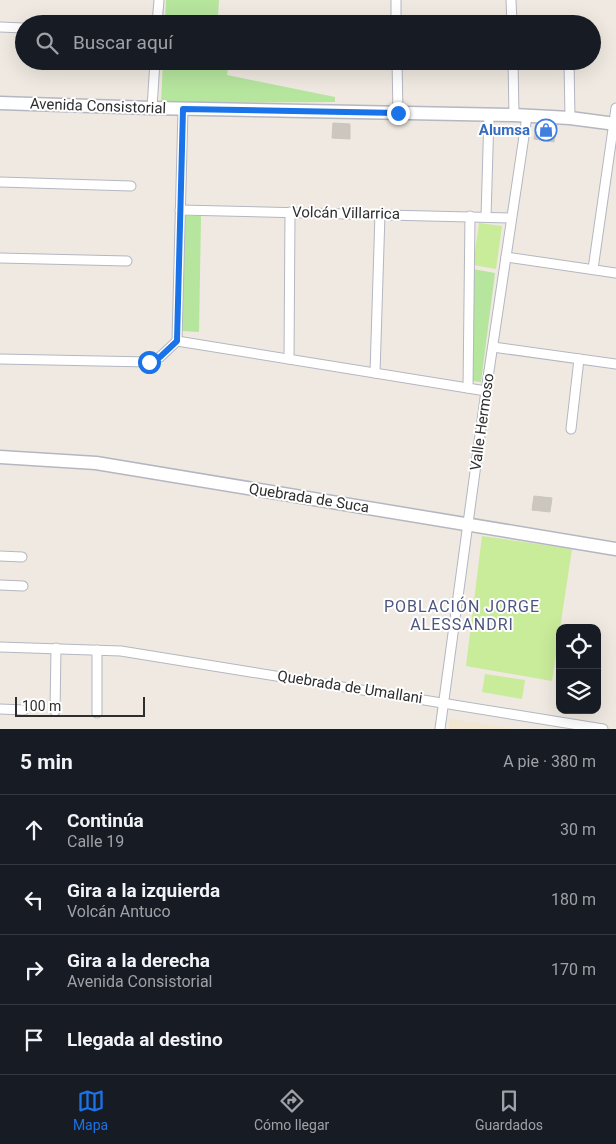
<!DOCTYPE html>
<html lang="es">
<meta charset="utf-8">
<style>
:root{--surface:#171b24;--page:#242831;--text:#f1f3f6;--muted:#9ea1a6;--line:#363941;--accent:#1a73e8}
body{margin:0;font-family:Roboto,sans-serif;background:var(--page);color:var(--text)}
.controls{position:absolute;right:15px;bottom:15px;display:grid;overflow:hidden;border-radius:10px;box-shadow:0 5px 20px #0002}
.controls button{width:45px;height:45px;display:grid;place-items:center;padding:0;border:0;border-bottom:1px solid var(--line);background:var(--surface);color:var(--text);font:25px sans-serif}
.scale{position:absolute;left:15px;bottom:12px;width:130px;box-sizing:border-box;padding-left:5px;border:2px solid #2e2e2e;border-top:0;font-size:14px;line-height:18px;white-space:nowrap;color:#2e2e2e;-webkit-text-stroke:4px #fff;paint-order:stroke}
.stop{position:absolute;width:15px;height:15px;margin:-11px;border:4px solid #1a73e8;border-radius:50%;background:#fff}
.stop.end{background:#1a73e8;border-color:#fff;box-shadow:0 1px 5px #0008}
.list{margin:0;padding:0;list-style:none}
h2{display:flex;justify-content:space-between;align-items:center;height:65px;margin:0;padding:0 20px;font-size:21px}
h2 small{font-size:16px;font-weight:400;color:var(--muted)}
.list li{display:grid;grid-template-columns:32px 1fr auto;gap:15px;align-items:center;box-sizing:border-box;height:70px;padding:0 20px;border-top:1px solid var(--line)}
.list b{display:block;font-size:19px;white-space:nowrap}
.list p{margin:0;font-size:16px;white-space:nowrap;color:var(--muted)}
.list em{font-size:16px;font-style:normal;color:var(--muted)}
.icon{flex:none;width:28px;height:28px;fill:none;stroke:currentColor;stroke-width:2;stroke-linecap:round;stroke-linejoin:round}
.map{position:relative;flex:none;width:616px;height:729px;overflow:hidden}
.search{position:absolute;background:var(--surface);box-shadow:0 5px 20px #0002;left:15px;right:15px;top:15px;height:55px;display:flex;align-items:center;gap:12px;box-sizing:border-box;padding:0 18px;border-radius:28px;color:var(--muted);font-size:19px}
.sheet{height:345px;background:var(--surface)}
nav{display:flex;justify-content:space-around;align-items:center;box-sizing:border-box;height:70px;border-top:1px solid var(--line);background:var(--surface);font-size:14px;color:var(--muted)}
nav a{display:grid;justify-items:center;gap:2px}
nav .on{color:var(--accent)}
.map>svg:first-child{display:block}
.education{fill:#f0e6d1}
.green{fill:#b6e59e}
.pitch{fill:#c9ec9a}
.building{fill:#cbc7bf;stroke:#cbc5ba}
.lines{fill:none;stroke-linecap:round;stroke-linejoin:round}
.street-casing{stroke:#b4b7c1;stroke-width:11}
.secondary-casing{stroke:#b4b7c1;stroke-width:15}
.street{stroke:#fff;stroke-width:9}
.secondary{stroke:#fff;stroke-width:12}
.route{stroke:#1a73e8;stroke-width:6}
.labels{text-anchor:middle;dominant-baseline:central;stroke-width:4;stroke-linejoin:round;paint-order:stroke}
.street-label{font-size:15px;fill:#2e2e2e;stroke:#fff}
.shop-label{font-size:15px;font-weight:bold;fill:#366cbe;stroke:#fff;text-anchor:end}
.neighbourhood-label{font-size:16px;letter-spacing:1px;fill:#4d5680;stroke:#fff}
</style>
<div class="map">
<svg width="616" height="729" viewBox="0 0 616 729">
<rect width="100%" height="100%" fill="#efe9e1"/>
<!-- education -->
<polygon class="education" points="450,719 517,729 448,729"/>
<!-- green -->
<g class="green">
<polygon points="166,0 219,0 218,16 226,24 165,24"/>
<polygon points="163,61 229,61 227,75 335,97 335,102 161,103"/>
<polygon points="184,216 201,216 199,332 181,331"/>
<polygon points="473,269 495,273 481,382 472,381"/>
</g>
<!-- pitch -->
<g class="pitch">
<polygon points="479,223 502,226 496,269 473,265"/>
<polygon points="482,536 572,549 552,681 466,666"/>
<polygon points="485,674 525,680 522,699 482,692"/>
</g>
<!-- building -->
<g class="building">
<polygon points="333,123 350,124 350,139 332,138"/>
<polygon points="536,124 557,125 554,142 534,139"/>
<polygon points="534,496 552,498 550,512 532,510"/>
</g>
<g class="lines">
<!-- street casing -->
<g class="street-casing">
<g id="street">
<polyline points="396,0 396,24"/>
<polyline points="511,0 512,24"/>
<polyline points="157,24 159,0"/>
<polyline points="0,27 24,28"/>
<polyline points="397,61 398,113"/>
<polyline points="513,61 514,115"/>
<polyline points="569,61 570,118"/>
<polyline points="152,108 155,61"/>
<polyline points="0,182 131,186"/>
<polyline points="180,210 511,218"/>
<polyline points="486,217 489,115"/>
<polyline points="506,257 616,273"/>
<polyline points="0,258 127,261"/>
<polyline points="593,269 616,108"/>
<polyline points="177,341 486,391"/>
<polyline points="177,341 183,109"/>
<polyline points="493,347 616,364"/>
<polyline points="0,359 149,362 160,357 177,341"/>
<polyline points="289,359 290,212"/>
<polyline points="375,373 380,214"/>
<polyline points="468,388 470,216"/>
<polyline points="571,429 579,359"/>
<polyline points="0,556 22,557"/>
<polyline points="0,585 23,586"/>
<polyline points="0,647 121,651 603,729"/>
<polyline points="97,650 97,713"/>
<polyline points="0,709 24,710"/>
<polyline points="55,711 56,648"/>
<polyline points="440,729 486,391 527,116"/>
</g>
</g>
<!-- secondary casing -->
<g class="secondary-casing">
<g id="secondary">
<polyline points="0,103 152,108 514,115 570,118 616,124"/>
<polyline points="0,457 96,463 616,549"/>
</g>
</g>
<!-- street -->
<use href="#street" class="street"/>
<!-- secondary -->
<use href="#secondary" class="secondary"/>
</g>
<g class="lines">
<!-- route -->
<polyline class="route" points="149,362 160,357 177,341 183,109 398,113"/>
</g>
<!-- icons -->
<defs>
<g id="shop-ring" transform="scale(1.125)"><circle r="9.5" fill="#fff" stroke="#3f7fe0" stroke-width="1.5"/><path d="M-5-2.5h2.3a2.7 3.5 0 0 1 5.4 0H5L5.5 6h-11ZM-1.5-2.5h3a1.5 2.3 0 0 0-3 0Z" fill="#3f7fe0"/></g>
</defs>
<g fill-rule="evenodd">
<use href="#shop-ring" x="546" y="130"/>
</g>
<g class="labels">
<!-- street labels -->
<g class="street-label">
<text transform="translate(98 106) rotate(2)">Avenida Consistorial</text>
<text transform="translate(346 213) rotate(1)">Volcán Villarrica</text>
<text transform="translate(482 422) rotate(-82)">Valle Hermoso</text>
<text transform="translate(309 498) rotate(9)">Quebrada de Suca</text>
<text transform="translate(350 687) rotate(9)">Quebrada de Umallani</text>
</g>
<!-- shop labels -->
<g class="shop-label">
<text x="530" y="130">Alumsa</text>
</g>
<!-- neighbourhood labels -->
<g class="neighbourhood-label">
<text x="462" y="606">POBLACIÓN JORGE<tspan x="462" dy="18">ALESSANDRI</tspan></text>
</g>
</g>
</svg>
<div class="controls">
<button><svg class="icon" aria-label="locate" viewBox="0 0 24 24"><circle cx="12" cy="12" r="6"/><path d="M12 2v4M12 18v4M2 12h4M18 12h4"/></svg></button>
<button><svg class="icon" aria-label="layers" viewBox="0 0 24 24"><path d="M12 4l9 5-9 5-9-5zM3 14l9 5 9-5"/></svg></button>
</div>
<div class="scale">100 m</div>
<div class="stop" style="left:149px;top:362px"></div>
<div class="stop end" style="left:398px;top:113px"></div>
<div class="search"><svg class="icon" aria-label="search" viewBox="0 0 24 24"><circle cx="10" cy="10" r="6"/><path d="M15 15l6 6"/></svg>Buscar aquí</div>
</div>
<section class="sheet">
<h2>5 min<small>A pie · 380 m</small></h2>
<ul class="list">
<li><svg class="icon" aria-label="ahead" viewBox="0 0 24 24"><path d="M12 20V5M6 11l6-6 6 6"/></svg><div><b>Continúa</b><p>Calle 19</p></div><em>30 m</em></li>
<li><svg class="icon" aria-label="left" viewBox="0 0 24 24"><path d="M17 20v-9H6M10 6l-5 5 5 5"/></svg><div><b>Gira a la izquierda</b><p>Volcán Antuco</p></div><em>180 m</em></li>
<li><svg class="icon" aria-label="right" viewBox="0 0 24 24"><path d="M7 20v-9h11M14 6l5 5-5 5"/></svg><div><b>Gira a la derecha</b><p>Avenida Consistorial</p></div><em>170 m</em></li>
<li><svg class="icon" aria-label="arrive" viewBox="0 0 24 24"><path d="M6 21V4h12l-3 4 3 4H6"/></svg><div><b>Llegada al destino</b></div></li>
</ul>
</section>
<nav>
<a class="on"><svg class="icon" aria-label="map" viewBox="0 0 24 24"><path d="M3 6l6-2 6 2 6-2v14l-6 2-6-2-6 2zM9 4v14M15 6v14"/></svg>Mapa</a>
<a><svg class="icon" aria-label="directions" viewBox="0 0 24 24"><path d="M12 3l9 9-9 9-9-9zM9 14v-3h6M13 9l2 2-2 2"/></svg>Cómo llegar</a>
<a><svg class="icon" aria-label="saved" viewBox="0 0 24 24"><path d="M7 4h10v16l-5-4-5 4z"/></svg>Guardados</a>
</nav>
